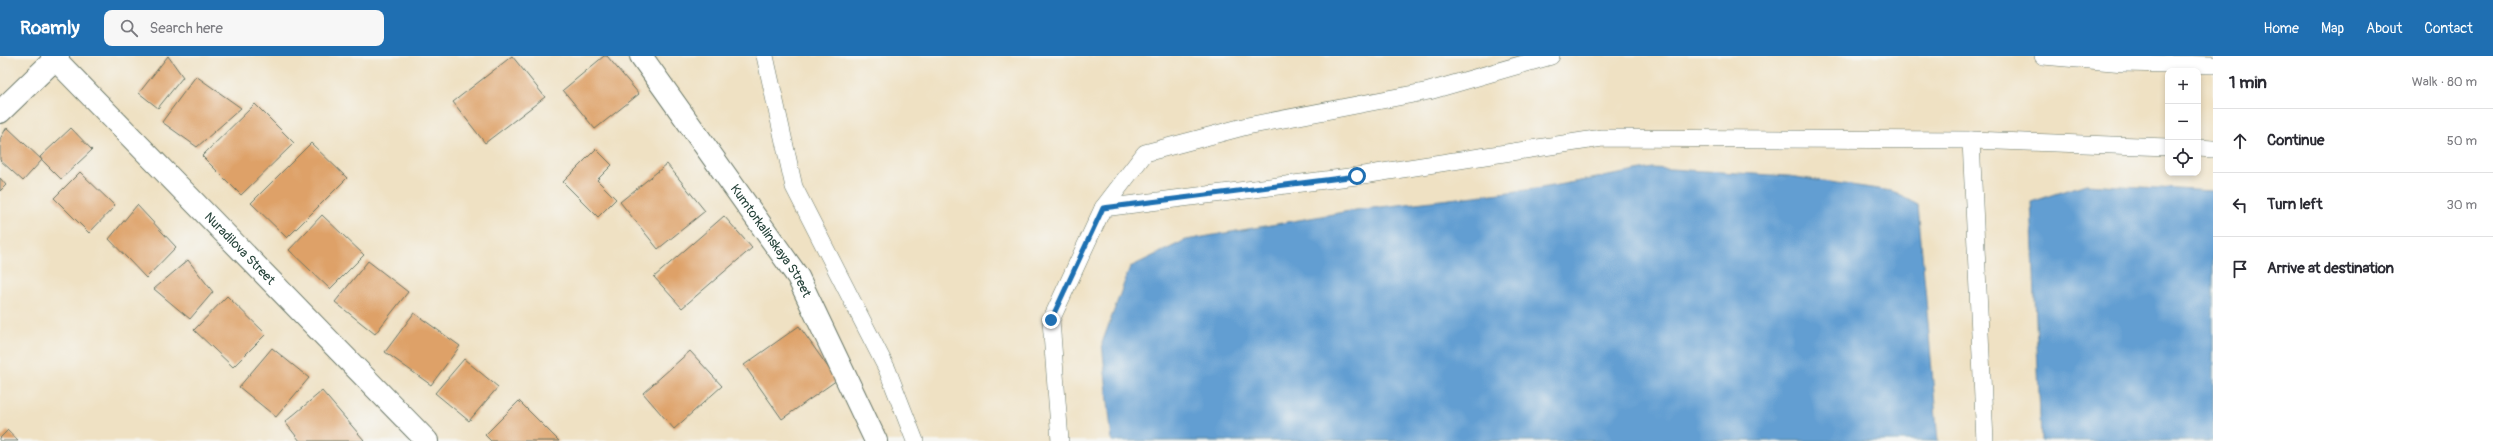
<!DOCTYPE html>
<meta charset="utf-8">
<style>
:root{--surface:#fff;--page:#f7f7f7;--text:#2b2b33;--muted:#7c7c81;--line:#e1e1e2;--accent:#1f6fb2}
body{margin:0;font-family:Pangolin,sans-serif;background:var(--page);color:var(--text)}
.controls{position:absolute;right:12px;top:12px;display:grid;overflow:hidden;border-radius:8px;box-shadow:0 2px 6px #0003}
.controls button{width:36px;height:36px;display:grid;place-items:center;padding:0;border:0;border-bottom:1px solid var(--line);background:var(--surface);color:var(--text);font:20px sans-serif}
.stop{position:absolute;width:12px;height:12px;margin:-9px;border:3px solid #1f6fb2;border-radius:50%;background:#fff}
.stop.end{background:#1f6fb2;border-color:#fff;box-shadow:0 1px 4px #0008}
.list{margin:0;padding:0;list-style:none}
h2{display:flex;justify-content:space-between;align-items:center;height:52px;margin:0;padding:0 16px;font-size:17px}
h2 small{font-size:13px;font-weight:400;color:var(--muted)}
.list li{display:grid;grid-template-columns:26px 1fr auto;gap:12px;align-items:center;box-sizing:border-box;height:64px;padding:0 16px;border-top:1px solid var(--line)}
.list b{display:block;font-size:15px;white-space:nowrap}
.list em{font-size:13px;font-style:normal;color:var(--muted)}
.icon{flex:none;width:22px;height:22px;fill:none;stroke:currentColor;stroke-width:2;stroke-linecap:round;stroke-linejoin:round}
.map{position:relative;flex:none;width:2213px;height:385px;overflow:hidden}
header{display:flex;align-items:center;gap:24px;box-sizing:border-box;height:56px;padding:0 20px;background:var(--accent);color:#fff}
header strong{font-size:19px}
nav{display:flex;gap:22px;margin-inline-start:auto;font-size:14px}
.search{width:280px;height:36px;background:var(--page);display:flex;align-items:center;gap:10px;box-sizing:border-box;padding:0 14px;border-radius:8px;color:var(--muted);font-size:15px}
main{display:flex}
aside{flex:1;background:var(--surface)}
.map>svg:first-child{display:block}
.water{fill:#629ed2;stroke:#406e83}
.building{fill:#dea168}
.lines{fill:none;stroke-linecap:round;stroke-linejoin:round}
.service-casing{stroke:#687666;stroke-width:18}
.minor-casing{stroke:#687666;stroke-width:24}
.service{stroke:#fff;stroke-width:17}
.minor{stroke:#fff;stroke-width:22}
.route{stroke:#1f6fb2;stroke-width:5}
.labels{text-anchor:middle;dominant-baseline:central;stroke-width:4;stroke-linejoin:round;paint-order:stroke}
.street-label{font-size:13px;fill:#1f3d34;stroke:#f6f6f2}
</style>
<header>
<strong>Roamly</strong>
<div class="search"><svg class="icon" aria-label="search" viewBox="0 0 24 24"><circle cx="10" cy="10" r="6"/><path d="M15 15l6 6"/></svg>Search here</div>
<nav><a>Home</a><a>Map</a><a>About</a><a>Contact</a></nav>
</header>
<main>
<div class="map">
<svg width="2213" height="385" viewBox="0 0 2213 385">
<rect width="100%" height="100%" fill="#f6f6f2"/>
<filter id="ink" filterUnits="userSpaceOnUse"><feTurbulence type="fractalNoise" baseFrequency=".025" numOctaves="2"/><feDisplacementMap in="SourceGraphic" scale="8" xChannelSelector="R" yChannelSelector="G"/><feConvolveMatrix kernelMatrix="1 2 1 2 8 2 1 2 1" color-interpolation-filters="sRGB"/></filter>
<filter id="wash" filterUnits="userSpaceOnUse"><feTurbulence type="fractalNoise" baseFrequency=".012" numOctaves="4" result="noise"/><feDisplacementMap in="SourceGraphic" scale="16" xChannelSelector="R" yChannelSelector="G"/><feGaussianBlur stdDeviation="0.9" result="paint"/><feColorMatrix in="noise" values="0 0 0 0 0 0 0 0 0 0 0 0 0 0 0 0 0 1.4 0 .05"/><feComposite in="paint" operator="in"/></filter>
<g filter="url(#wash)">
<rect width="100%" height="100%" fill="#efe1c3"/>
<!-- water -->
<g class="water">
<polygon points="1653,112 1789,120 1892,135 1918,149 1938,385 1112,385 1102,287 1130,211 1186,184 1355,154 1535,133"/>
<polygon points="2086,128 2213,135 2213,385 2041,385 2031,146"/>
</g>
<g id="blocks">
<!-- building -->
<g class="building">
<polygon points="168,0 183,21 158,52 139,37"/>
<polygon points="512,0 545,41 485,87 453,46"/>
<polygon points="604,0 607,0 639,38 595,73 563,34"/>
<polygon points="196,20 241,52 197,91 162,66"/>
<polygon points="255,48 294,87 241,139 202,100"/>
<polygon points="7,71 42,104 40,101 71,72 92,94 61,123 42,104 23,125 0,104 0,83"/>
<polygon points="311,87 347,122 287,182 251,147"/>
<polygon points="596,93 612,109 597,124 616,143 598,161 563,126"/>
<polygon points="667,108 705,155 658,193 620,146"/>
<polygon points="80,116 115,150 89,177 54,142"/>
<polygon points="0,122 6,129 0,135"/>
<polygon points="137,149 176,191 146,222 109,183"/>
<polygon points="322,159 364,199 330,233 289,194"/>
<polygon points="724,160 752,192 682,252 654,221"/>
<polygon points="188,204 213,236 190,263 154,233"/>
<polygon points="368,205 408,236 375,278 335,246"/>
<polygon points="227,240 266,278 233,311 194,274"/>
<polygon points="414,257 460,290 431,329 385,296"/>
<polygon points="799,270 837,324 782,363 744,309"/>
<polygon points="272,292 309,322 276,361 239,331"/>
<polygon points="690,295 722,330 674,373 643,337"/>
<polygon points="464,303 498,331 469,365 435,337"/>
<polygon points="322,335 364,384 362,385 300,385 285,366"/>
<polygon points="519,345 559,385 491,385 485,379"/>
<polygon points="8,374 18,385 0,385 0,382"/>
</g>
</g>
</g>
<g filter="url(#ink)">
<use href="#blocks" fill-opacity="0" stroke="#687666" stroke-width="1"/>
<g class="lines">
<!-- service casing -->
<g class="service-casing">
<g id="service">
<polyline points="765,0 794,131 887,313 915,385"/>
<polyline points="2043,0 2124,7 2213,9"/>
<polyline points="1971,84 1985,385"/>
<polyline points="2198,92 2213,93"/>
<polyline points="1103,152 1357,120 1602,82 1971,84 2168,91"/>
<polyline points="1060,385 1051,264 1103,152 1145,97 1247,70 1429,35 1551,0"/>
</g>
</g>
<!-- minor casing -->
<g class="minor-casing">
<g id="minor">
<path id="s1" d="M52,0L427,385"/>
<path id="s2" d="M641,0L798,221L876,385"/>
<polyline points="0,56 58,0"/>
</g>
</g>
<!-- service -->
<use href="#service" class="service"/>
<!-- minor -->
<use href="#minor" class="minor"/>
</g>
</g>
<g class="lines" filter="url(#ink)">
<!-- route -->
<polyline class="route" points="1051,264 1103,152 1357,120"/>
</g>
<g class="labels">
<!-- street labels -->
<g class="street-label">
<text stroke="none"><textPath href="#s2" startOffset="226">Kumtorkalinskaya Street</textPath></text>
<text stroke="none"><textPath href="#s1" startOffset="269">Nuradilova Street</textPath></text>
</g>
</g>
</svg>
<div class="controls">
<button>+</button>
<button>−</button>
<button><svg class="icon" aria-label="locate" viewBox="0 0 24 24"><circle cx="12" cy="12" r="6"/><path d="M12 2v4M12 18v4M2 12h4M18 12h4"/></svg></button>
</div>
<div class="stop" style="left:1357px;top:120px"></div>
<div class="stop end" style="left:1051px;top:264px"></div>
</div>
<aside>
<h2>1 min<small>Walk · 80 m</small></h2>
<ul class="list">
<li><svg class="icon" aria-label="ahead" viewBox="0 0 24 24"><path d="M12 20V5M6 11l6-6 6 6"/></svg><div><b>Continue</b></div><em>50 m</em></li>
<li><svg class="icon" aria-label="left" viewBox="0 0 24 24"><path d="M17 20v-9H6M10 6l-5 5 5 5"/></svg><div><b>Turn left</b></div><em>30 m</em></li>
<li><svg class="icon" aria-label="arrive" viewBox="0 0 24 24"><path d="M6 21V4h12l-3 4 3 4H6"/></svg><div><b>Arrive at destination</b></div></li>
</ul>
</aside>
</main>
